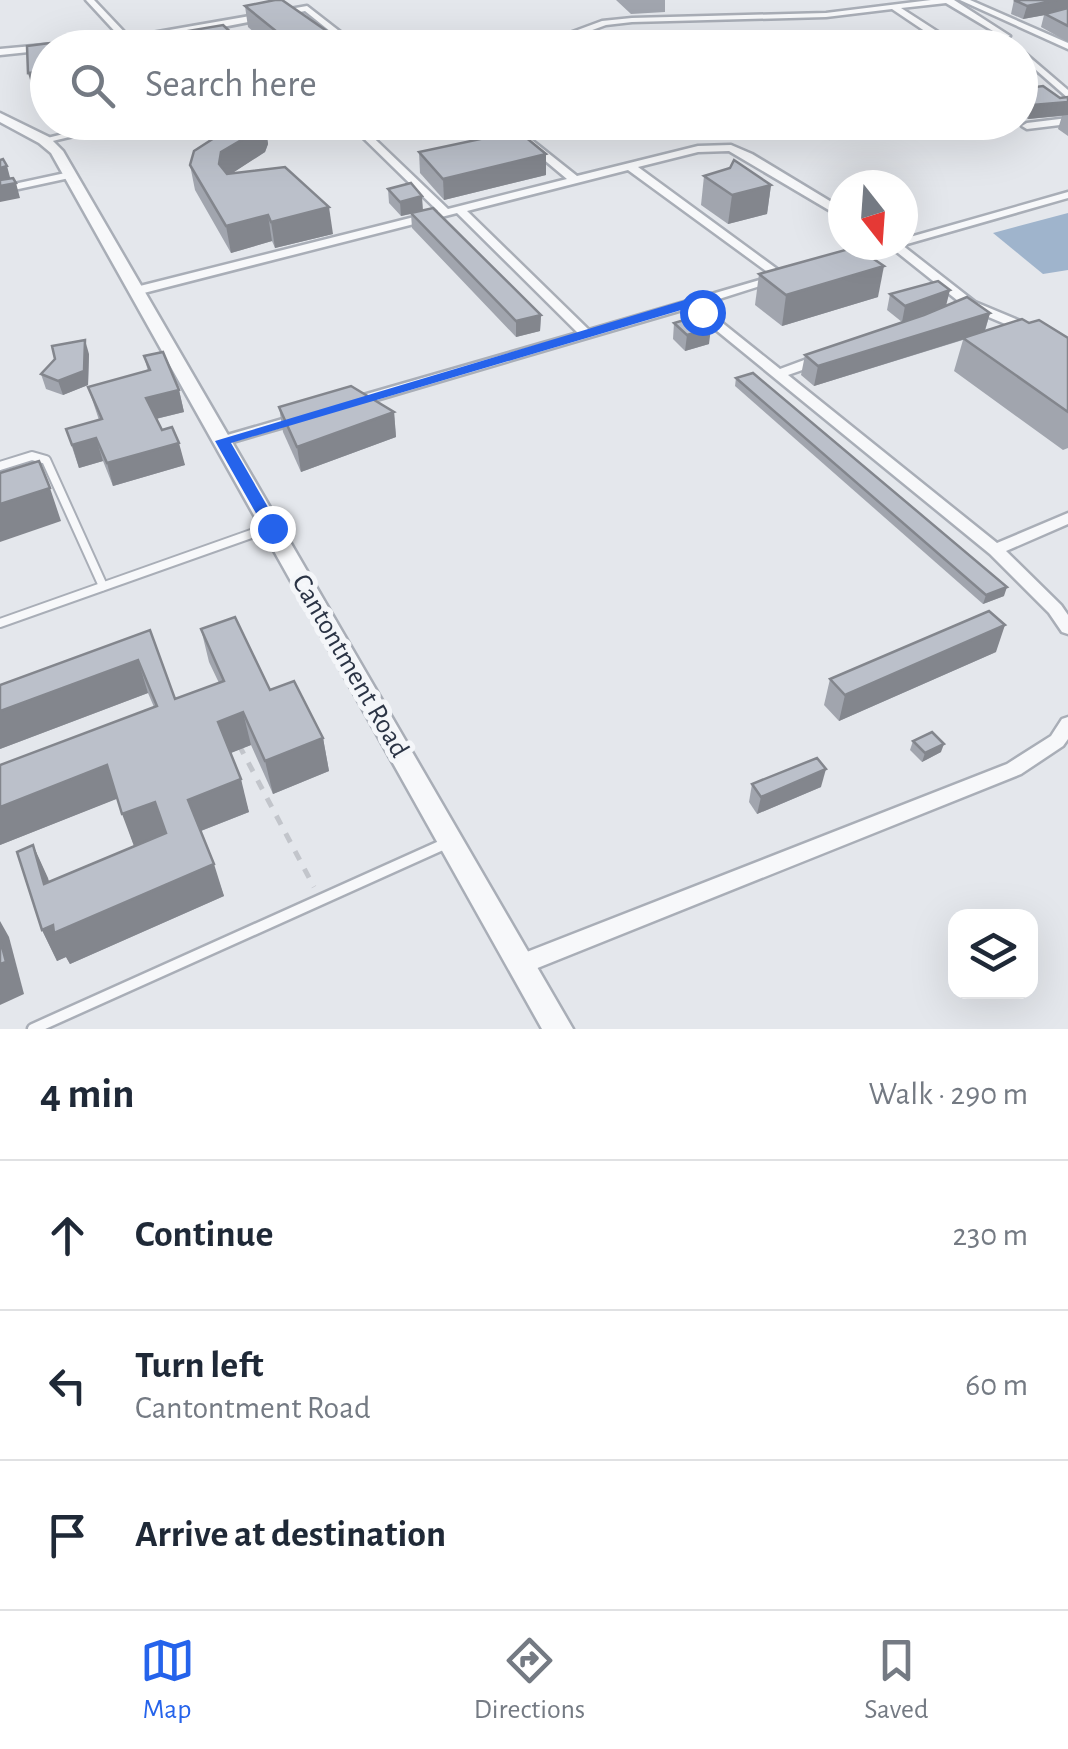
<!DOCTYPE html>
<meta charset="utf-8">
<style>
:root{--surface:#fff;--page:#f6f6f7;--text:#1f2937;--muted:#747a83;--line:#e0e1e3;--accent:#2563eb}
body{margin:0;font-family:"Alegreya Sans",sans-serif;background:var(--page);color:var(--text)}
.controls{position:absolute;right:30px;bottom:30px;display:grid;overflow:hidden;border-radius:20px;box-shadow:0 10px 40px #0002}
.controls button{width:90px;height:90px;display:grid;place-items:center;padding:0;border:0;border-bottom:2px solid var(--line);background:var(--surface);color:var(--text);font:50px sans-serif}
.compass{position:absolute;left:828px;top:170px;width:90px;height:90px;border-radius:50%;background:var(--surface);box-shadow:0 10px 40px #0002;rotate:163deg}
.stop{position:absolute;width:30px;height:30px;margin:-22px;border:8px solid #2563eb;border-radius:50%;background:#fff}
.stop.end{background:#2563eb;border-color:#fff;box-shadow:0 2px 10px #0008}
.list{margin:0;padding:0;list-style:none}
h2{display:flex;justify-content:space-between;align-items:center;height:130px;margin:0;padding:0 40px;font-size:42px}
h2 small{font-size:32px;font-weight:400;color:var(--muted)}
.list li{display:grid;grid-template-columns:65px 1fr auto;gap:30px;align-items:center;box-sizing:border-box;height:150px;padding:0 40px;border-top:2px solid var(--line)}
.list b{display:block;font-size:38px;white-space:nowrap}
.list p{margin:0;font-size:32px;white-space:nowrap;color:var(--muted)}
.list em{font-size:32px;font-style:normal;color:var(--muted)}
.icon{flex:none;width:55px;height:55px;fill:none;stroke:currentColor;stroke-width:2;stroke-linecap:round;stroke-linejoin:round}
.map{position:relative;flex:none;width:1068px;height:1029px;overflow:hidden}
.search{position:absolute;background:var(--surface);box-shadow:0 10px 40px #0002;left:30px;right:30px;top:30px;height:110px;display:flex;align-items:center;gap:25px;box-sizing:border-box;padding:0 35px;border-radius:55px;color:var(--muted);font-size:38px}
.sheet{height:580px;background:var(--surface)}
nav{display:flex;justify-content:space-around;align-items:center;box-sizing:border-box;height:140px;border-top:2px solid var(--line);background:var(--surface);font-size:28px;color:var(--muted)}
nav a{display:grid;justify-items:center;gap:5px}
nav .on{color:var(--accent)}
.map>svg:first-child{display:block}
.water{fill:#9fb4cc}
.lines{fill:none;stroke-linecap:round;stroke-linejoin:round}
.service-far1-casing{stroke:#a9aeb7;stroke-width:12}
.service-casing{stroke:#a9aeb7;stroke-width:15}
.minor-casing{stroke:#a9aeb7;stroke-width:5}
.tertiary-casing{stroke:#a9aeb7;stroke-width:5}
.path{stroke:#c2c5cb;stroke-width:5;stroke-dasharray:10 10;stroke-linecap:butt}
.service-far1{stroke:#f7f8fa;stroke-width:8}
.service{stroke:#f7f8fa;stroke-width:10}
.minor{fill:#f7f8fa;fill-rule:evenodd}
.tertiary{fill:#f7f8fa;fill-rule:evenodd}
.wall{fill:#a1a5ae}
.shaded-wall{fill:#83868d}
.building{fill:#bbc0ca;stroke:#83868d;stroke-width:2.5}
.route{fill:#2563eb}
.labels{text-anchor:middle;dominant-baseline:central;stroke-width:10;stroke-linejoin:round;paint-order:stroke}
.street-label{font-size:28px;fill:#2b3445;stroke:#f4f6f9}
</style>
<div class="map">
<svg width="1068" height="1029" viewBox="0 0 1068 1029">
<rect width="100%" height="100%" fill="#e4e7ec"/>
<!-- water -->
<polygon class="water" points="1068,213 1068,270 1043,274 993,233"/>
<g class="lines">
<!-- service-far1 casing -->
<g class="service-far1-casing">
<g id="service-far1">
<polyline points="0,466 32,456 46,460 103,586"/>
<polyline points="0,623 271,527"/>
</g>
</g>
<!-- service casing -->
<g class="service-casing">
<polyline id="service" points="33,1029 449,842"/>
</g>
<!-- minor casing -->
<g class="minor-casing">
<g id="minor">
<path d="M86,0H94L129,37L307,6L361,48H351L305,11C220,27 135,48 48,48V50L0,55V49L121,38Z"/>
<path d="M931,0H954L1010,36L1006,38L944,44L892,9L826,17L632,22L606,25L543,48H529L602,21L632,18L826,13ZM946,3L998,34L949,39L901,8Z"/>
<polygon points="960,0 970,0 1068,43 1068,49"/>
<polygon points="1020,49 1068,90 1068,98 1020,56"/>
<polygon points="1068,118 1068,124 1027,129 1022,126 1027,123"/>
<polygon points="113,122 133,122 44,143 39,140"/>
<path d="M347,122H357L448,209L567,179L499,122H509L577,176L698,146L731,145L752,154L843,209V217L839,216L729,151L698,152L638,167L788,277L700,305L780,369L815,356H825V362L788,375L997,543L1068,513V524L1006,551L1061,605L1068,615V634L1062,632L1049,613L990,554L689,308L356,406H346L344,403L346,400L578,333L457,213L136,295L132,294V288L438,211ZM628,170L773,276L589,330L467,211Z"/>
<polygon points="70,172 74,173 74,177 0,193 0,187"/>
<polygon points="1068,192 1068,198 907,244 902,245 975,302 1068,341 1068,350 967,308 893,249 845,262 839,259 881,245 903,245 903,239"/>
<polygon points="300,414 307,418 305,421 222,445 215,441 217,438"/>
<polygon points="1068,717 1068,739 1063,746 1021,774 530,971 522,974 514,971 511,964 514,957 1007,764 1051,736 1062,719"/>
</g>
</g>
<!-- tertiary casing -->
<g class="tertiary-casing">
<polygon id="tertiary" points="0,113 49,137 63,151 573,1029 542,1029 51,153 39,143 0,122"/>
</g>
<!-- path -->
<polyline class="path" points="239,745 314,887"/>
<!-- service-far1 -->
<use href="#service-far1" class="service-far1"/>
<!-- service -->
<use href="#service" class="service"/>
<!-- minor -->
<use href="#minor" class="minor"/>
<!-- tertiary -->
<use href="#tertiary" class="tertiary"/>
</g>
<!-- wall -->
<g class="wall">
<polygon points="616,0 665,0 665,12 631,14"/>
<polygon points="1014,0 1068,0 1068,42 1041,27 1044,15 1023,19 1011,14"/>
<polygon points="245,6 331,34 333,48 272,48 248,27"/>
<polygon points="182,32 243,48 185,48"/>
<polygon points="935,34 996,45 995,48 933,48 932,47"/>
<polygon points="1020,89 1060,98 1068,97 1068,136 1058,129 1062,116 1028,119 1020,114"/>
<polygon points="234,122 265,122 268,144 265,152 232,173 333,234 275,248 272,241 231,253 195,190 190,165 235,125"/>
<polygon points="419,152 546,175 444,200 420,173"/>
<polygon points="704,176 771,185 767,214 728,224 701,205"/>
<polygon points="388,189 423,210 541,315 540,331 516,337 412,228 411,214 401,216 389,203"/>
<polygon points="759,274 878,297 782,326 755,305"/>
<polygon points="890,294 990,313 985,331 1029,323 1068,338 1068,448 1063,450 954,371 963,340 814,386 801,375 805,355 924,315 940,308 902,322 887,310"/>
<polygon points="674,323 709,344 685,351 673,339"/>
<polygon points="89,354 88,385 63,395 46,389 41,374"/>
<polygon points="144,356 179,390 184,412 156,419 185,465 113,486 103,461 79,468 66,429 99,420 88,387 148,371"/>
<polygon points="736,378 1004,596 983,604 735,386"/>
<polygon points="279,407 394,412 396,437 301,472 283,432"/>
<polygon points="201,629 323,738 329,771 273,794 251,745 230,753 249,812 201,831 224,896 70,964 66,957 57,961 42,930 33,845 49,882 134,846 118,798 0,845 0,765 154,707 148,693 0,749 0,685 150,630 175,699 219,683 209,662"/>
<polygon points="996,652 839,721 824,705 830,679"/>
<polygon points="913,741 941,752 922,762 910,750"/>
<polygon points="752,784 821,787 757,814 749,802"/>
</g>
<!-- shaded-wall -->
<g class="shaded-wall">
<polygon points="1057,0 1068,0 1068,11 1023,19 1027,6"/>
<polygon points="331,34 333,48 315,48 314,38"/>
<polygon points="242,43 243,48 219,48"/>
<polygon points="48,71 48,98 36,100 28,73"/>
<polygon points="1068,102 1068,115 1028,119 1032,105"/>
<polygon points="263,122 265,122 268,144 265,152 225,178 219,164 221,152"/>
<polygon points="314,122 331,122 332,127 315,130"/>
<polygon points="546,154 546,175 444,200 443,179"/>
<polygon points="7,166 11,181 0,184 0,168"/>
<polygon points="16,183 20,198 0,202 0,186"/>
<polygon points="771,185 767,214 728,224 732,195"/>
<polygon points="422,196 423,211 401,216 400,202"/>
<polygon points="329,207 333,234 275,248 271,222"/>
<polygon points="268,215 272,241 231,253 226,226"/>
<polygon points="884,266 878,297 782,326 786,295"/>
<polygon points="950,290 946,306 902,322 905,306"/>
<polygon points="990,313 984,333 814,386 818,366"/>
<polygon points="541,315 540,331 516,337 516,321"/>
<polygon points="711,328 709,344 685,351 687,335"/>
<polygon points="85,340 89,354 88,385 63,395 58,381"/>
<polygon points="179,390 184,412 151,420 146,398"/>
<polygon points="394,412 396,437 301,472 297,447"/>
<polygon points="96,438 103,461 79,468 72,445"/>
<polygon points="179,443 185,465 113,486 107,463"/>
<polygon points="50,488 61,521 0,542 0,504"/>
<polygon points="1007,587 1004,596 983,604 986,595"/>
<polygon points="1005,625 996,652 839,721 845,695"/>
<polygon points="138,660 148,693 0,749 0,711"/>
<polygon points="243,712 251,745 226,755 218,722"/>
<polygon points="323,738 329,771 273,794 265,761"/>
<polygon points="944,744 941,752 922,762 925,753"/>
<polygon points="107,765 119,798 0,845 0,807"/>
<polygon points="826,769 821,787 757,814 761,797"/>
<polygon points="241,779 249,812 198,832 188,800"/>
<polygon points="155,802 166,834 134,846 122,814"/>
<polygon points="33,845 48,878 59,916 44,884"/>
<polygon points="214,864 224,896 70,964 66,957 57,961 42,930"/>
<polygon points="0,921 9,937 24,994 0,1005"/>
</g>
<!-- building -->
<g class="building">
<polygon points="275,0 282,0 331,34 314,38 326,48 297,48 245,6"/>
<polygon points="1014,0 1057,0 1027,6"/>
<polygon points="1068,8 1068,26 1045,14"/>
<polygon points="223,25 242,43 219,48 198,48 182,32"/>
<polygon points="975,32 996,45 955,48 935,34"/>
<polygon points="88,36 90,48 82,48"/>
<polygon points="50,43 60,48 48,48 48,71 28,73 27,46"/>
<polygon points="1043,86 1060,98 1068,97 1068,102 1032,105 1020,97 1020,89"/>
<polygon points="239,122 263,122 262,128 221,152 219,164 227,174 285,167 329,207 271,222 268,215 226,226 190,165 194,151"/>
<polygon points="518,131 546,154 443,179 419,152"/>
<polygon points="3,159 7,166 0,168 0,160"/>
<polygon points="734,160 771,185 732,195 704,176 730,168"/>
<polygon points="13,178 16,183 0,186 0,180"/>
<polygon points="411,183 422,196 400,202 388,189"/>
<polygon points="433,208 541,315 516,321 411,213"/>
<polygon points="856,247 884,266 786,295 759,274"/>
<polygon points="938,281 950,290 905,306 890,294"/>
<polygon points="967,297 990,313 818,366 805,355 924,315"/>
<polygon points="698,316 711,328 687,335 674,323"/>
<polygon points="1022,319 1029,323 1039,320 1068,338 1068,412 963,338"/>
<polygon points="85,340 84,371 58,381 41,374 55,359 52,346"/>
<polygon points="163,352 179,390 146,398 162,430 172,427 179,443 107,463 96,438 72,445 66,429 102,419 88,387 150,370 144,356"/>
<polygon points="753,373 1007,587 986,595 736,378"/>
<polygon points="351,386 394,412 297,447 279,407"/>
<polygon points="39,461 50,488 0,504 0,473"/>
<polygon points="989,611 1005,625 845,695 830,679"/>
<polygon points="235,617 270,690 294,681 323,738 265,761 243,712 218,722 241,779 188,800 214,864 54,933 53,925 42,930 17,852 33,845 44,884 166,833 155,802 122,814 107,765 0,807 0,765 157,706 138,660 0,711 0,685 150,630 175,699 224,681 201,629"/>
<polygon points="932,732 944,744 925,753 913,741"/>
<polygon points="817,758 826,769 761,797 752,784"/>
<polygon points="0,939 6,962 0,964"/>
</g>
<!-- route -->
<polygon class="route" points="685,300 695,300 708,312 702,315 688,308 231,443 280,528 277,531 266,531 215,441"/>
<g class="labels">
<!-- street labels -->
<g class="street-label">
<text transform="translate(350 666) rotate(60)">Cantontment Road</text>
</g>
</g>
</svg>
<div class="controls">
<button><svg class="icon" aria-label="layers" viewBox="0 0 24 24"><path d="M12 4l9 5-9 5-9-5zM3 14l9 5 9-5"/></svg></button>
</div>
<svg class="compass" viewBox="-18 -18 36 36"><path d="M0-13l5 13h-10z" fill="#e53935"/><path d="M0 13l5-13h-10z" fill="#747a83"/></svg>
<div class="stop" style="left:702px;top:312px"></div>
<div class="stop end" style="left:272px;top:528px"></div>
<div class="search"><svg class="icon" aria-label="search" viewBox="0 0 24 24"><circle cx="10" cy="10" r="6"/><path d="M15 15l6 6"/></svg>Search here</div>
</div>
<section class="sheet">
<h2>4 min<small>Walk · 290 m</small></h2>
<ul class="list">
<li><svg class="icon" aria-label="ahead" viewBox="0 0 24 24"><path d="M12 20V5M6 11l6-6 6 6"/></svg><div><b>Continue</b></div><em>230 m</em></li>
<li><svg class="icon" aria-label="left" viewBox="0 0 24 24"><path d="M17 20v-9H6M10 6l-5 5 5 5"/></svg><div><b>Turn left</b><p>Cantontment Road</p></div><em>60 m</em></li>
<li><svg class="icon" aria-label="arrive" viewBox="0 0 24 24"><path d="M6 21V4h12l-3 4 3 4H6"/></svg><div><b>Arrive at destination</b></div></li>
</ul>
</section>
<nav>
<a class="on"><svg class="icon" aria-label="map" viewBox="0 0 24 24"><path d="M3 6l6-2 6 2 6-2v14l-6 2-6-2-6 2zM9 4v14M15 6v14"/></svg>Map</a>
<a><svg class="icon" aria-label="directions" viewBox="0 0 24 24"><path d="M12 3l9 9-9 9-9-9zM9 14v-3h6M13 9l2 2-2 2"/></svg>Directions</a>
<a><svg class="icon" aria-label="saved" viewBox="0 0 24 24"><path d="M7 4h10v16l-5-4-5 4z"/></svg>Saved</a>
</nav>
